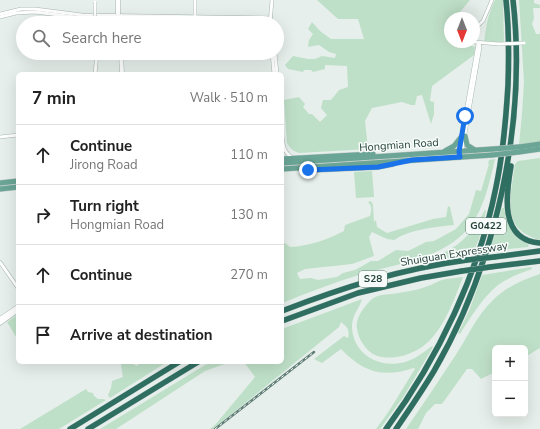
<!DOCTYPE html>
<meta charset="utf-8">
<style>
:root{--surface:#fff;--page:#f2f2f2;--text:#222;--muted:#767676;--line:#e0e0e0}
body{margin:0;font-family:"Nunito Sans",sans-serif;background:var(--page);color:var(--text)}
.controls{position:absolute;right:12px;bottom:12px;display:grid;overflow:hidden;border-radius:6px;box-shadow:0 4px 16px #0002}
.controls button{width:36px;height:36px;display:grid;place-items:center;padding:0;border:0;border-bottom:1px solid var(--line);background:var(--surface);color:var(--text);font:20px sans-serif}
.compass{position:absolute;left:444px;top:12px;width:36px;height:36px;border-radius:50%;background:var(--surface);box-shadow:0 4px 16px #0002;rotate:180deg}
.stop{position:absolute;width:12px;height:12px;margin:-9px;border:3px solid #1a73e8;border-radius:50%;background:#fff}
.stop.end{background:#1a73e8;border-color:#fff;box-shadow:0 1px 4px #0008}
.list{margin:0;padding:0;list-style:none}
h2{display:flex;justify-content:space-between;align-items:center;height:52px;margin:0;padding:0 16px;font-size:17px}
h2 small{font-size:13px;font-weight:400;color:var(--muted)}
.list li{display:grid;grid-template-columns:26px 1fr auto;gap:12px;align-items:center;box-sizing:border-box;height:60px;padding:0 16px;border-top:1px solid var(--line)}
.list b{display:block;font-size:15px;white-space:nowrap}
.list p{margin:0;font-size:13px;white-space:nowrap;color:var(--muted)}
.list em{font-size:13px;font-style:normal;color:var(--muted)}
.icon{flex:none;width:22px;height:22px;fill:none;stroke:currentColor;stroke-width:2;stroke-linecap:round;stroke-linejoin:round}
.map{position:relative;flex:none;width:540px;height:429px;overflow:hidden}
.search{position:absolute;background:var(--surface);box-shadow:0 4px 16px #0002;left:16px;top:16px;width:268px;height:44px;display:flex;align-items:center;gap:10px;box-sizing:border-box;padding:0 14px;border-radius:22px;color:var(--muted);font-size:15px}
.panel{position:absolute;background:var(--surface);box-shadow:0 4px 16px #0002;left:16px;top:72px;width:268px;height:292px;border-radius:6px}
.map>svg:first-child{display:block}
.green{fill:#bfe0c8}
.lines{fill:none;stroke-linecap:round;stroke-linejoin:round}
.minor-casing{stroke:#a8b8b2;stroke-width:4}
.tertiary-casing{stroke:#a8b8b2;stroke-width:5}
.primary-casing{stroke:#c2cac8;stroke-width:6}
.motorway-casing{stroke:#c2cac8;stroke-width:6}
.minor{stroke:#fff;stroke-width:3}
.tertiary{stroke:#fff;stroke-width:4}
.primary{stroke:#6aa596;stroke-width:5}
.motorway{stroke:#2f6f62;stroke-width:5.5}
.rail-casing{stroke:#5f7d75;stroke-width:2.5}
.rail{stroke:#f7fbf9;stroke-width:1;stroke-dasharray:3;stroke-linecap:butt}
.minor-bridge-casing{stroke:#a8b8b2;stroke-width:4;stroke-linecap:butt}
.primary-bridge-casing{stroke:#c2cac8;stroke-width:6;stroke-linecap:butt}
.motorway-bridge-casing{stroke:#c2cac8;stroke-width:6;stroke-linecap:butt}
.minor-bridge{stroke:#fff;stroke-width:3}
.primary-bridge{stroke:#6aa596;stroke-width:5}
.motorway-bridge{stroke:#2f6f62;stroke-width:5.5}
.route{stroke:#1a73e8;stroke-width:5}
.labels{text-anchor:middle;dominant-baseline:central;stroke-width:3;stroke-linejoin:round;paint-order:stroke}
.shield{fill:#f7fbf9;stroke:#637a73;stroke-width:1}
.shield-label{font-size:10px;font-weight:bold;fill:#24423a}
.street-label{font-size:11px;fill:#24423a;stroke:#f7fbf9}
</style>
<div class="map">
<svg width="540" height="429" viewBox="0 0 540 429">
<rect width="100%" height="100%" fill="#e6efeb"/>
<!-- green -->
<g class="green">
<path d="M317,0H470L455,18H450V42H459L475,47L474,55L432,86L430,101L434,102V114L431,124L422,95L417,96L415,105H411L402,102L372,108L365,121L368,149L299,153C293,151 290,148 287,143L284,100L299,97L305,104L303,107L309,114H312L320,122L327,115L321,108L323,100H331L339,90L348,87L347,66L325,65V69L313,72L311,70H304L303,72L288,69L285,65L293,56L308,59H315L322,56L335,58L336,54L329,52L319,45L308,47L309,40L313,34L308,29L312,22L320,31L331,39H364L358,19H338Z"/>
<path d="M495,0H503L504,42H484C486,27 488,13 495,0Z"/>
<polygon points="519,0 534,0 534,3 540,5 540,8 533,8 534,18 532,24 536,34 540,34 540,142 519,145 522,114 524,82"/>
<path d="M540,158V240C499,229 511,196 515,164L518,161Z"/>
<path d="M495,159C490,181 483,213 467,230C441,259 395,264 359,275C333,283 307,293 282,303V244L285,243L290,247C310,246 326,240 344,231L345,225L370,216C371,211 373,207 368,202L371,201L373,205L374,222L376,220L377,227L387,233L433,219L446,217L448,206L450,207L454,225C434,227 411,229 394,240L387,239L372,232L369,237L374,256L352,264L305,269L297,273L300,279L311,278L318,280L337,277L343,273L355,270L371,261H378L396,250L408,251L426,242L434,241L456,229L469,214L476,190L481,191L489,164L488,163L489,160Z"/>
<polygon points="372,171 374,197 356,198 354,172"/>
<path d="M502,208H504C507,226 514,235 529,245L528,247L490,251Z"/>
<path d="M485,210L486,211L479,239L473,253L430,261L429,259C457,249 471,236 485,210Z"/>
<path d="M531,267L532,269C520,273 508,278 498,285C482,298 471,317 460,334L458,333L469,311L482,275Z"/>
<path d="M540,274V348L525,357V348H495V372L481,379L472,369H467L442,404H435L426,413L418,429H406C423,404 440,379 457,353C468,336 477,315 493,300C506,287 522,280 540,274Z"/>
<path d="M463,277C454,300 443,332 422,347C409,356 389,361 375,355C364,350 355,333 357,322C359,313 366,305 372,299C381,293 389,295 399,293C408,291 419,290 428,286C433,285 437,281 442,280C449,278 457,278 463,277Z"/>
<path d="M362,299C360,308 352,314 352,327C353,355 380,369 405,362C415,359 423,353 432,346L433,347L404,396L380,429H376C391,410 402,389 415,369L414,368C383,378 364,373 341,349L322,363L314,359L344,336L348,338C350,329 347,327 341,322L339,327L213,429H210L215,425L255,377L244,362H282V329Z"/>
<polygon points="18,314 18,340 7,322"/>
<polygon points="123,362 129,362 137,366 140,362 167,362 110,398 108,395 111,388 112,381 123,377 121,365"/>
<polygon points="210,362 230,362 205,371 116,429 100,429"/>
<polygon points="86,389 88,392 93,393 94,396 98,399 103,399 106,400 59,429 20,429"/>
</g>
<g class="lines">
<!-- minor casing -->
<g class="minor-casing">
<g id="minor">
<polyline points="195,0 195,16"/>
<polyline points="0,14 21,9 35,9 82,15 271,18"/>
<polyline points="0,17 16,13 35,12 75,17 114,18 119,16"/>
<polyline points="121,21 254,23"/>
<polyline points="270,23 272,0"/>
<polyline points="474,29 483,21 492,0"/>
<polyline points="474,42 499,44"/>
<polyline points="272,53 274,74"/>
<polyline points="275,53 277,74"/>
<polyline points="95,74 97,53"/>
<path d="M282,136C283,146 284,153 293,158"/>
<polyline points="0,137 18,135"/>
<polyline points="459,151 478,44"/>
<polyline points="462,151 480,47 479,43"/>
<polyline points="0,262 18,288"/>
</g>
</g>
<!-- tertiary casing -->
<g class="tertiary-casing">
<g id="tertiary">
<polyline points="118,0 118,23"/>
<polyline points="121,53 122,74"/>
<polyline points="0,319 18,307"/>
<polyline points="0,323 18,310"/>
</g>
</g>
<!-- primary casing -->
<g class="primary-casing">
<g id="primary">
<polyline points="465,136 467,145 475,150"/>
<polyline points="519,147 540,144"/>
<polyline points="445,151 454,146 462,136"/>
<polyline points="519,152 540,149"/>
<polyline points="282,159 373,154"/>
<polyline points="282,163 493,149"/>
<polyline points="282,169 492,155"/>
<polyline points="312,170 378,167 393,164"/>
<polyline points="0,183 18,181"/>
<polyline points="0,189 18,187"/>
</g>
</g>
<!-- motorway casing -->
<g class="motorway-casing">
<g id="motorway">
<path d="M511,166C506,194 499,240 540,243"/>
<polyline points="494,257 540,251"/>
<polyline points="490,267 540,261"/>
<path d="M282,311C344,287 401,269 467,260"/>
<polyline points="282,321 358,293 421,278 462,271"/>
<polyline points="70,429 179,362"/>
<polyline points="88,429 198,362"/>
<path d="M386,429C438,359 479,273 496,187C503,154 506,119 508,85C509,56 509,28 506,0"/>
<path d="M396,429C409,410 422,391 434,371C496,264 527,123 513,0"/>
</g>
</g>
<!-- minor -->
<use href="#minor" class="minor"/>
<!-- tertiary -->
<use href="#tertiary" class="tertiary"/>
<!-- primary -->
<use href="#primary" class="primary"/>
<!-- motorway -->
<use href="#motorway" class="motorway"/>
<!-- rail casing -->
<g class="rail-casing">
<polyline id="rail" points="215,429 314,352"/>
</g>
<!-- rail -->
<use href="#rail" class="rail"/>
<!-- minor-bridge casing -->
<g class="minor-bridge-casing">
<g id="minor-bridge">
<polyline points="95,2 95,22"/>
<polyline points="499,44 524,43"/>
</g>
</g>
<!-- primary-bridge casing -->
<g class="primary-bridge-casing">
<g id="primary-bridge">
<polyline points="493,149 519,147"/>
<polyline points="492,155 519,152"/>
</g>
</g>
<!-- motorway-bridge casing -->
<g class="motorway-bridge-casing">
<g id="motorway-bridge">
<polyline points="467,260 494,257"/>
<polyline points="462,271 490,267"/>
</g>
</g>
<!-- minor-bridge -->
<use href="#minor-bridge" class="minor-bridge"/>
<!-- primary-bridge -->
<use href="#primary-bridge" class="primary-bridge"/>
<!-- motorway-bridge -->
<use href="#motorway-bridge" class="motorway-bridge"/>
</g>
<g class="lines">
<!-- route -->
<polyline class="route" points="308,170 378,167 412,160 460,157 459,152 465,116"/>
</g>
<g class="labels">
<!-- shield labels -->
<g class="shield">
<rect x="466" y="218" width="40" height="16" rx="3"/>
<rect x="359" y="271" width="28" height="16" rx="3"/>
</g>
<g class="shield-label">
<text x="486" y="226">G0422</text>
<text x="373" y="279">S28</text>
</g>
<!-- street labels -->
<g class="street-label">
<text transform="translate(399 145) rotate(-4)">Hongmian Road</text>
<text transform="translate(454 254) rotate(-9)">Shuiguan Expressway</text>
</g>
</g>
</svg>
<div class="controls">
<button>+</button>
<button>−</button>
</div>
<svg class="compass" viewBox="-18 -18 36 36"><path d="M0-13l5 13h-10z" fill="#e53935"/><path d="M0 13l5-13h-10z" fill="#767676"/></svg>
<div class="stop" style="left:465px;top:116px"></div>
<div class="stop end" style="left:308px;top:170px"></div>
<div class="search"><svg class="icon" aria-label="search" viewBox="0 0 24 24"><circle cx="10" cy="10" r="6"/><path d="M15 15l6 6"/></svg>Search here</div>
<section class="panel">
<h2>7 min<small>Walk · 510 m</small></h2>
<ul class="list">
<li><svg class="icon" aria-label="ahead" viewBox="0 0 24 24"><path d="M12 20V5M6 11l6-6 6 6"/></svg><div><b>Continue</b><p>Jirong Road</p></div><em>110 m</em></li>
<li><svg class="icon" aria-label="right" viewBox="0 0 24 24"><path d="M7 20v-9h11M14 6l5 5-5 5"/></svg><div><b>Turn right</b><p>Hongmian Road</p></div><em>130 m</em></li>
<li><svg class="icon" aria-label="ahead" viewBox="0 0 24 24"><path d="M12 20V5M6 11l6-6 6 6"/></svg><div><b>Continue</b></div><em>270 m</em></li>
<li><svg class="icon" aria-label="arrive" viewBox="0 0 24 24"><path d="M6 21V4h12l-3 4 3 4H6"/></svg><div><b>Arrive at destination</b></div></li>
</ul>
</section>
</div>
